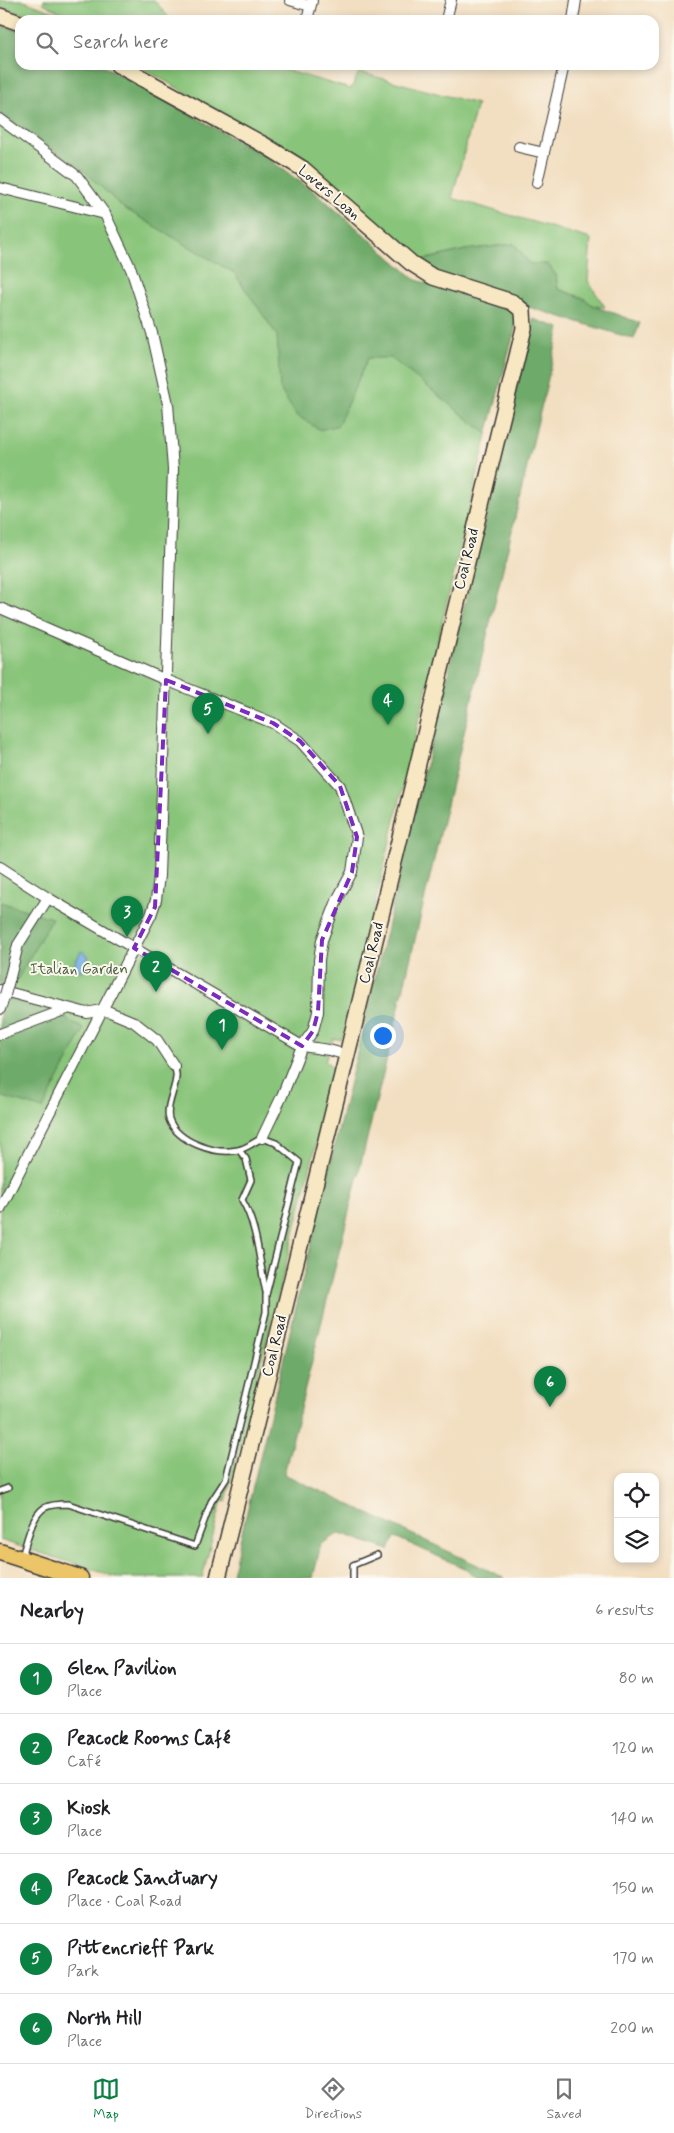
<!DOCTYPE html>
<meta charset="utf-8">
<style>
:root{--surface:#fff;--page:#f6f6f6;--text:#202124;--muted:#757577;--line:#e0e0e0;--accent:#0b8043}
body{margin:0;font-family:Mynerve,sans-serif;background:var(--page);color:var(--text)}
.controls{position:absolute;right:15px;bottom:15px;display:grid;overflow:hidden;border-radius:10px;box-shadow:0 2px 8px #0003}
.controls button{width:45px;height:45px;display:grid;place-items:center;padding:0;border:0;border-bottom:1px solid var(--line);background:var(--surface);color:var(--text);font:25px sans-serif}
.you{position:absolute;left:382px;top:1035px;width:18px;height:18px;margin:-12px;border:4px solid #fff;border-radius:50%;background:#1a73e8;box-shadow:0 0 0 8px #1a73e833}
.badge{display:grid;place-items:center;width:32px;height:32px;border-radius:50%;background:var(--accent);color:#fff;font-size:16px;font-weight:700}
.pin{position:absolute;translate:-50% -41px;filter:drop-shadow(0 1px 2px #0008)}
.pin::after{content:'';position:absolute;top:26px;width:18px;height:15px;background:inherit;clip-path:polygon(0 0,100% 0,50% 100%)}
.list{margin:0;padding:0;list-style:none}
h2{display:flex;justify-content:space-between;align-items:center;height:65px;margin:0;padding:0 20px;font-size:21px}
h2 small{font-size:16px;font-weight:400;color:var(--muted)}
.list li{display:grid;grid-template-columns:32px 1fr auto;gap:15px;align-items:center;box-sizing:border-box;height:70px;padding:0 20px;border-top:1px solid var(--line)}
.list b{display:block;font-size:19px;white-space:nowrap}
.list p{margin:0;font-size:16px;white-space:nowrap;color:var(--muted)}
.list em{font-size:16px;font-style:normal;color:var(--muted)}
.icon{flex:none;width:28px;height:28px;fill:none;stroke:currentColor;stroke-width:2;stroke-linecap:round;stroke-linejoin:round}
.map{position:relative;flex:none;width:674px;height:1578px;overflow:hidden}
.search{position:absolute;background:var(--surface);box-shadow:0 2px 8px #0003;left:15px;right:15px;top:15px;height:55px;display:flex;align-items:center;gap:12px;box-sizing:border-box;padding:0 18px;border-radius:15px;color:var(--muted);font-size:19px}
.sheet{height:485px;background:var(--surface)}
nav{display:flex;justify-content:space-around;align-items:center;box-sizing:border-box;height:70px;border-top:1px solid var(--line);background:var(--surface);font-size:14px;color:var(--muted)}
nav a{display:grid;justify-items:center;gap:2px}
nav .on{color:var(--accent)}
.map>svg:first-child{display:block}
.green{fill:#88c479;stroke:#52704a}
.forest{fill:#6eaa69;stroke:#456342}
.water{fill:#79afe7;stroke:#4a6682}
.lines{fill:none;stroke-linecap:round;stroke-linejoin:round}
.lane-casing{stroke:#3c3935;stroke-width:8}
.street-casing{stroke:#3c3935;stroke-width:12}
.secondary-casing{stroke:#3c3935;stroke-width:18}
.primary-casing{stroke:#3c3935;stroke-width:19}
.lane{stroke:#fff;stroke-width:5}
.street{stroke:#fff;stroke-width:10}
.secondary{stroke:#f7e8c3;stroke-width:15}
.primary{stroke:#ecc569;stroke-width:16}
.street-bridge-casing{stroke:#3c3935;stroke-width:12;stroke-linecap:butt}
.street-bridge{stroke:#fff;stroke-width:10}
.marked{fill:none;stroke:#7b2cbf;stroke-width:4;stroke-dasharray:10 6;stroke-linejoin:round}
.labels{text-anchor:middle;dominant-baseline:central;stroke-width:4;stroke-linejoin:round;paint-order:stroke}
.street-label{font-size:15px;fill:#1c1c1c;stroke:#fbf7ec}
.park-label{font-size:15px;fill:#475f41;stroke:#fbf7ec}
</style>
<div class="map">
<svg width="674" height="1578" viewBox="0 0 674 1578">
<rect width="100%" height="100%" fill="#fbf7ec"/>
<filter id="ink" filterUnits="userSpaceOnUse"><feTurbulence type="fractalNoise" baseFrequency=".02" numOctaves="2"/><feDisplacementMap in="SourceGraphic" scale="10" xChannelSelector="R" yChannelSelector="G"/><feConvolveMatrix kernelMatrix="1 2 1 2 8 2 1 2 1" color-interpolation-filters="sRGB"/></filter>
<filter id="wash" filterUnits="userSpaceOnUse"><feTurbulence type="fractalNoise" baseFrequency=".0096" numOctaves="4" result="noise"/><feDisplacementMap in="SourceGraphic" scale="20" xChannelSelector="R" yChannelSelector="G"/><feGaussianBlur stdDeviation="1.12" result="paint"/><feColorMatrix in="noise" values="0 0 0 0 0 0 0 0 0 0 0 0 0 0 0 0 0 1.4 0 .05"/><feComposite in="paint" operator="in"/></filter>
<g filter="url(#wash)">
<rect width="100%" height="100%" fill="#f2dec0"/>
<!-- green -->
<g class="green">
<polygon points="0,0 21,0 73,19 43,3 44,0 154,0 171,20 42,20 0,6"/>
<polygon points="0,25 20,31 20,65 102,65 263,155 321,197 416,280 511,309 515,315 516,325 487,434 344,1034 341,1039 333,1039 325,1061 333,1067 334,1074 226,1501 222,1500 202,1578 119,1578 0,1540"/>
<polygon points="137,65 268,65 351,89 359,72 477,104 452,198 591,239 588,281 605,307 594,306 583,298 558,289 556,275 530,264 514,244 465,250 418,261 328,178 310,165 269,140"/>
</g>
<!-- forest -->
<g class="forest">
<polygon points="0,25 20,31 20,65 102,65 263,155 321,197 416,280 511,309 515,315 516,325 487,434 391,358 368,358 338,425 320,430 296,415 280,389 277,335 234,273 122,207 80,167 0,114"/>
<polygon points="514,244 530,264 548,264 556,275 558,289 583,298 594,306 640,323 634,339 512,302 411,263 465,250"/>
<polygon points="533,319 560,328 386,1062 284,1474 505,1578 476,1578 466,1569 395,1537 389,1550 340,1533 321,1544 313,1578 231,1578"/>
<polygon points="0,902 52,918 8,996 51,1011 84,1029 43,1109 0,1096"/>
</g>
<!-- water -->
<polygon class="water" points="81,951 89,956 81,971 73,967"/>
</g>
<g filter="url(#ink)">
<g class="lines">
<!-- lane casing -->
<g class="lane-casing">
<g id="lane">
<path d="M239,1150L246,1159L251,1180L242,1200C258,1227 259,1262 266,1292"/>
<polyline points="0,1491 8,1488"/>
<path d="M22,1556C27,1542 31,1517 44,1508C51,1504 60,1504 68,1504L195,1546L211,1502L226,1479L266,1312V1295L299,1162L276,1143L262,1138C254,1142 246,1149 238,1150C215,1155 177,1142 169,1119C165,1107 176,1088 176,1077C177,1074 175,1069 174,1066"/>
<polyline points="353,1578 353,1565 377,1555"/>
</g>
</g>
<!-- street casing -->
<g class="street-casing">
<g id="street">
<polyline points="290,0 310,6"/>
<polyline points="307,20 312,1"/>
<polyline points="446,20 451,0"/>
<polyline points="573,20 576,0"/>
<polyline points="0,119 77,176 105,214 131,269 152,333 168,404 173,469 159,876 156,900 151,915 0,1209"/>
<polyline points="519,147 544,153"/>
<polyline points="537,183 564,65"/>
<polyline points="0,188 105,214"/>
<polyline points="0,608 166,680 273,723 300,741 340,786 357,837 352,872 338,898 322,940 319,960 318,1012 313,1031 302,1046 282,1096 262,1138"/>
<polyline points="0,867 48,898 302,1046 329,1050 347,1055"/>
<polyline points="10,977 18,945 48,898"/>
<polyline points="0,990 87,1013 101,1010 110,1012 134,1022 157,1040 174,1066"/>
<polyline points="0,1009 5,995"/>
<polyline points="0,1034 67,1009"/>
</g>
</g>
<!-- secondary casing -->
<g class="secondary-casing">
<g id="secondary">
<polyline points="0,16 20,23"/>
<polyline points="118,65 266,146 303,169 411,263 433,277 512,302 523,311 524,328 347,1055 218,1578"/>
</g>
</g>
<!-- primary casing -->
<g class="primary-casing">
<polyline id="primary" points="0,1552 80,1578"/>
</g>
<!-- lane -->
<use href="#lane" class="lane"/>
<!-- street -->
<use href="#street" class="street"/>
<!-- secondary -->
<use href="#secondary" class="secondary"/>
<!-- primary -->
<use href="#primary" class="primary"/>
<!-- street-bridge casing -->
<g class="street-bridge-casing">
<polyline id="street-bridge" points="5,995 10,977"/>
</g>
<!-- street-bridge -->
<use href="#street-bridge" class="street-bridge"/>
</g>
</g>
<!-- marked area -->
<path class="marked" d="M166,680L273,723L300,741L340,786L357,837L352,872L322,940L318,1012L313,1031L302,1046L134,948L155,907Z"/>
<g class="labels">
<!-- street labels -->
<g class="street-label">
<text transform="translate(329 193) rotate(40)">Lovers Loan</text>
<text transform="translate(467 559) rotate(-76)">Coal Road</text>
<text transform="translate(372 953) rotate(-76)">Coal Road</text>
<text transform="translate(275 1346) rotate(-76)">Coal Road</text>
</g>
<!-- park labels -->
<g class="park-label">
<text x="79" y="970">Italian Garden</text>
</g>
</g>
</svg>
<div class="controls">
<button><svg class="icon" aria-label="locate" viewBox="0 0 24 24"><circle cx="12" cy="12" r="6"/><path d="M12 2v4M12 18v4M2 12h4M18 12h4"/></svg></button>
<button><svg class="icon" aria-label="layers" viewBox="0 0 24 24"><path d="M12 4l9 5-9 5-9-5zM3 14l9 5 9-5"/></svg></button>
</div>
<div class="you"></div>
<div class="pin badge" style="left:222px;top:1050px">1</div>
<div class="pin badge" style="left:156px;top:992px">2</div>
<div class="pin badge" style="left:127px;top:937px">3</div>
<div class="pin badge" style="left:388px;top:725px">4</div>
<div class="pin badge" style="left:208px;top:734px">5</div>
<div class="pin badge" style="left:550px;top:1407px">6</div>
<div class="search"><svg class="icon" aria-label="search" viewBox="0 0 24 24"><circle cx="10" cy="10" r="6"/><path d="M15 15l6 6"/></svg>Search here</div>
</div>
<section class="sheet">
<h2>Nearby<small>6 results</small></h2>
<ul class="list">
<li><span class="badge">1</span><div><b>Glen Pavilion</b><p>Place</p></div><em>80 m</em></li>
<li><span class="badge">2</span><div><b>Peacock Rooms Café</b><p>Café</p></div><em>120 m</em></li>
<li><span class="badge">3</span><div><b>Kiosk</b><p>Place</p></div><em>140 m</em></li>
<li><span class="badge">4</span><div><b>Peacock Sanctuary</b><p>Place · Coal Road</p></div><em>150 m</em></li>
<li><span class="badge">5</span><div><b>Pittencrieff Park</b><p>Park</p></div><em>170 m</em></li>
<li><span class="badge">6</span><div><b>North Hill</b><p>Place</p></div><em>200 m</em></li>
</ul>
</section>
<nav>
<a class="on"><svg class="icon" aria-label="map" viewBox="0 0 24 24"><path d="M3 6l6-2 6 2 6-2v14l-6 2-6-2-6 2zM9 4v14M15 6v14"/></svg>Map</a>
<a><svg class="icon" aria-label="directions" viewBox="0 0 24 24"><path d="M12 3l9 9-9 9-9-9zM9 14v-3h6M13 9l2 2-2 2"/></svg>Directions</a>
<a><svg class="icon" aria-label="saved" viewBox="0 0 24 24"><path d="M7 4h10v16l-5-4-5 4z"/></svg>Saved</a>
</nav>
